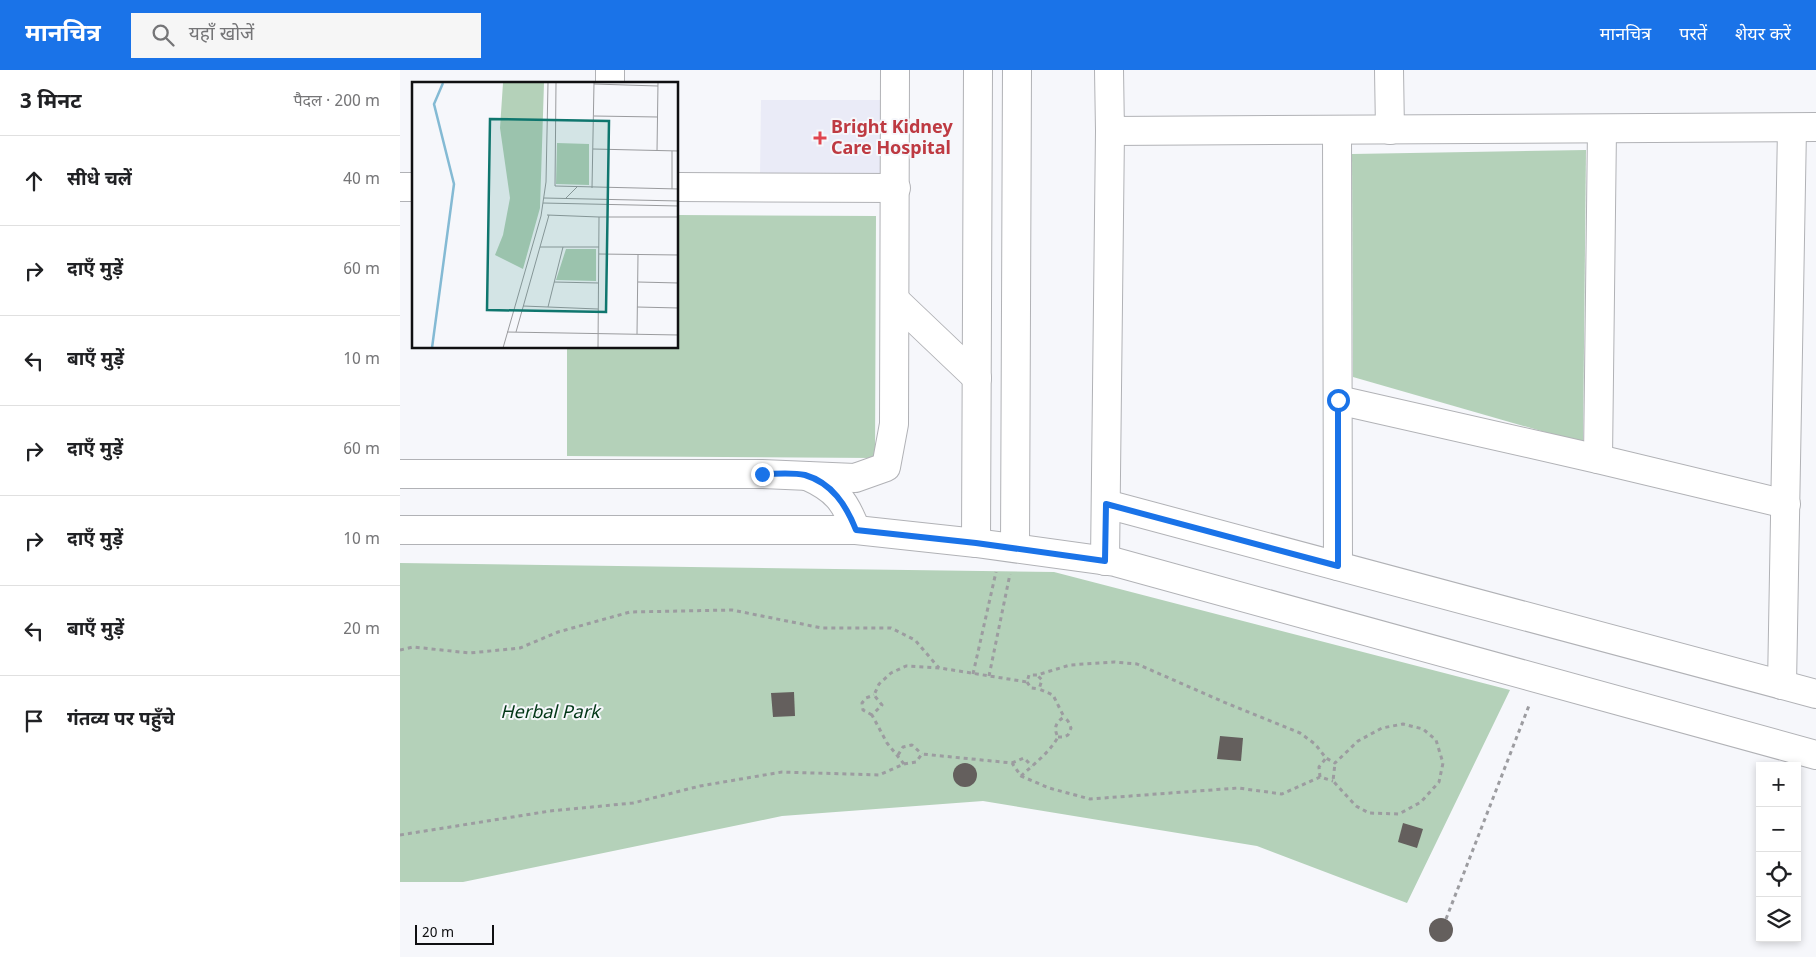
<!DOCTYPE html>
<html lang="hi">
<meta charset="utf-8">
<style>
:root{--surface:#fff;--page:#f6f6f6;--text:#202124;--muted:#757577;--line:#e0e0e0;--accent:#1a73e8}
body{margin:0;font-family:Georgia,"Noto Sans Devanagari",serif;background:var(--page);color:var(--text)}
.controls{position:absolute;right:15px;bottom:15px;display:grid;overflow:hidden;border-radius:0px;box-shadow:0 2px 8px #0003}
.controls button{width:45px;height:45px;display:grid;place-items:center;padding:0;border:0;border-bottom:1px solid var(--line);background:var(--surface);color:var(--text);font:25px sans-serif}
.scale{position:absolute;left:15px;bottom:12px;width:79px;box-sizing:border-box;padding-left:5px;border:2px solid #101012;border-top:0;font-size:14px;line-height:18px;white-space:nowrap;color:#101012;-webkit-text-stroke:4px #f6f7fb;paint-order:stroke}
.stop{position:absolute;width:15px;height:15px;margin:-11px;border:4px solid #1a73e8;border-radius:50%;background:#fff}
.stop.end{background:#1a73e8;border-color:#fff;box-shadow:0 1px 5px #0008}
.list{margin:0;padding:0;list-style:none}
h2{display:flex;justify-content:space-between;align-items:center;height:65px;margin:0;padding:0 20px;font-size:21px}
h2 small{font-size:16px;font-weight:400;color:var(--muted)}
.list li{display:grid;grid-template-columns:32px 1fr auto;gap:15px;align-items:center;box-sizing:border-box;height:90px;padding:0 20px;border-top:1px solid var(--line)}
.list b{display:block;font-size:19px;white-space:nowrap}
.list em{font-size:16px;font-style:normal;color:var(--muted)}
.icon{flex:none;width:28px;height:28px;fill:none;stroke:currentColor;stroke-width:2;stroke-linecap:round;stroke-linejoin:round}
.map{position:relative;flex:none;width:1416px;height:887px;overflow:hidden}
header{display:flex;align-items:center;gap:30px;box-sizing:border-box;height:70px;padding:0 25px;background:var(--accent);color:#fff}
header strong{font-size:24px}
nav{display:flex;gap:28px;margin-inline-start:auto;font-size:18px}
.search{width:350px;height:45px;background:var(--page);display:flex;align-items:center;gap:12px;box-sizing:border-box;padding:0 18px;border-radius:0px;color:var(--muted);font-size:19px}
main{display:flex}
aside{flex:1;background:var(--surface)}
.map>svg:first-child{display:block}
.built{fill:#eaebf7}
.green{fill:#b4d1b9}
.building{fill:#645f5d}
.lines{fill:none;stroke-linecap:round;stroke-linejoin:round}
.minor-casing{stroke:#b1b2b6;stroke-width:30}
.path{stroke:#9c9ca0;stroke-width:3;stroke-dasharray:4 4;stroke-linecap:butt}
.minor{stroke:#fff;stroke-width:28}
.route{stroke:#1a73e8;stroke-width:6}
.health-dot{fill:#e0444e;stroke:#f6f7fb;stroke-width:2}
.labels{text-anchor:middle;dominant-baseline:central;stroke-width:4;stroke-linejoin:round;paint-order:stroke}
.health-label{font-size:18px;font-weight:bold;fill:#be3a42;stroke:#f6f7fb;text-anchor:start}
.park-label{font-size:18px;font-style:italic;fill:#023616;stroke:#f6f7fb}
.inset-river{fill:none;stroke:#84bad4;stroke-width:2.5}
.inset-road{fill:none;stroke:#9a9b9e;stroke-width:1}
.view{fill:#0f766e;fill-opacity:0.15;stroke:#0f766e;stroke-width:2.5}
.inset-edge{fill:none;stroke:#101012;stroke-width:2.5}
</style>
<header>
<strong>मानचित्र</strong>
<div class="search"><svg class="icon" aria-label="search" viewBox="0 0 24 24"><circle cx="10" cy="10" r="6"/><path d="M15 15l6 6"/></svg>यहाँ खोजें</div>
<nav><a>मानचित्र</a><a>परतें</a><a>शेयर करें</a></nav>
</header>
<main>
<aside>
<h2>3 मिनट<small>पैदल · 200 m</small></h2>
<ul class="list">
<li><svg class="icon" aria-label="ahead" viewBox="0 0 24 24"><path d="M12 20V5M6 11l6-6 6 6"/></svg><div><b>सीधे चलें</b></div><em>40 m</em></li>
<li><svg class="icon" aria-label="right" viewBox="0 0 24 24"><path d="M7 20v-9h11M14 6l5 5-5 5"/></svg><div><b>दाएँ मुड़ें</b></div><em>60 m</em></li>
<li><svg class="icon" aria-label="left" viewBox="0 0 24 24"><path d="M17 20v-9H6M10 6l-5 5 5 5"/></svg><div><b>बाएँ मुड़ें</b></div><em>10 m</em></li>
<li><svg class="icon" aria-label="right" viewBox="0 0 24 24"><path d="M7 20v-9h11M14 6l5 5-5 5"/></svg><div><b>दाएँ मुड़ें</b></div><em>60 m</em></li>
<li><svg class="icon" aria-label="right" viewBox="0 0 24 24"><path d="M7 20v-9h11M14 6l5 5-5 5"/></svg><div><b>दाएँ मुड़ें</b></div><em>10 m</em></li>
<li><svg class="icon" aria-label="left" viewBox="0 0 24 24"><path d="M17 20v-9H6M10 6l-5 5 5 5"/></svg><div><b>बाएँ मुड़ें</b></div><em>20 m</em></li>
<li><svg class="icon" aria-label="arrive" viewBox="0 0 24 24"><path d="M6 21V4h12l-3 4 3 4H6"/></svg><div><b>गंतव्य पर पहुँचे</b></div></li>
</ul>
</aside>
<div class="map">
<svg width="1416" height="887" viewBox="0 0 1416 887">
<rect width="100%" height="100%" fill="#f6f7fb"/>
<!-- built -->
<polygon class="built" points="361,30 481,30 480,106 360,105"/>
<!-- green -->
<g class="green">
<polygon points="1186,80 1183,373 953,307 952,84"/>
<polygon points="278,145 476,146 475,388 167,386 167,278 278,278"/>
<polygon points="0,493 654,502 1110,620 1007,833 857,776 583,731 382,746 63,812 0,812"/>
</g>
<!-- building -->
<g class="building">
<polygon points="394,622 395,646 373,647 371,623"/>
<polygon points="820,666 843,668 841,691 817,689"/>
<circle cx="565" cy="705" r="12"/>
<polygon points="1003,753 1023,759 1017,778 998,772"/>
<circle cx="1041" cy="860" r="12"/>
</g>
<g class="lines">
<!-- minor casing -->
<g class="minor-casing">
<g id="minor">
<polyline points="709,0 710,61 1416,57"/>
<polyline points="989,0 990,60"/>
<polyline points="210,14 210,0"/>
<polyline points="937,60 938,496"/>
<polyline points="0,117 14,117"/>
<polyline points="278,117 496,118"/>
<polyline points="495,230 577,308"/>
<polyline points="938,330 1198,389 1386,434"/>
<polyline points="1198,389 1202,59"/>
<polyline points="0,404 362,404 455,408 486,397 494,354 495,0"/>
<path d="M407,406C436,419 445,431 456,460"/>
<polyline points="706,434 1416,624"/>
<polyline points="0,460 456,460 576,473 715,492 1416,685"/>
<polyline points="576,473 578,0"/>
<polyline points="615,478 617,0"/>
<polyline points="705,491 710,61"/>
<polyline points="1382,615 1392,58"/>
</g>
</g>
<!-- path -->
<g class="path">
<polyline points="0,580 13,577 70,583 120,578 158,562 230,542 332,540 422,558 491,558 515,570 539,598"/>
<polyline points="573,604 596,502"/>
<polyline points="589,606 610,504"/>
<polyline points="627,612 631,618 639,619"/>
<polyline points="472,645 463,640 462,633 466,628 474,625"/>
<polyline points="658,667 664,667 668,665 671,658 668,651 664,647"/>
<polyline points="498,685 503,677 512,675 522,684"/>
<polyline points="612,693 624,688 632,696"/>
<polyline points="504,694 487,673 472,645 482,635 474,625 479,614 491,603 506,596 540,598 627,612 629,605 637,605 670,595 714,592 737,594 826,633 900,663 915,674 926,688 935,693 958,671 982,658 1003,654 1023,659 1036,670 1043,693 1039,712 1021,732 999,744 969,743 956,736 933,711 935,693"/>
<path d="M621,706C634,694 649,683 658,667C653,658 656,652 664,647L653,625L639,619L642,610L637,605"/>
<polyline points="920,707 919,697 926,688"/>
<polyline points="0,765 150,741 233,733 300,716 382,702 479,705 504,694 516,692 522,684 612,693 621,706 649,718 690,729 838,718 882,724 920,707 933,711"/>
<polyline points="1046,849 1130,633"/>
</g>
<!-- minor -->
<use href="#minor" class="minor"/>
</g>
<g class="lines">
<!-- route -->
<path class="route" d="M362,404C375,404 392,402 405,405C432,413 446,435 456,460L576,473L705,491L706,434L938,496V330"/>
</g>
<!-- markers -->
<path class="health-dot" d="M417.5 60.5h5v5h5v5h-5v5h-5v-5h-5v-5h5z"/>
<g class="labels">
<!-- health labels -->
<g class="health-label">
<text x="431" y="58">Bright Kidney<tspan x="431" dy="21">Care Hospital</tspan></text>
</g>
<!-- park labels -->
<g class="park-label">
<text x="150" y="643">Herbal Park</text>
</g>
</g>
<!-- overview -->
<g transform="translate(12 12)">
<rect width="266" height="266" fill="#f6f7fb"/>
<path d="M91,1H132L128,126L111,187L83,173L91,153L98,116L88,46ZM145,61L177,62V103L144,102ZM154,167H184V199L144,198Z" fill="#b4d1b9"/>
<path class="inset-river" d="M20,266L42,102L22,22L31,1"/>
<path class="inset-road" d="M144,1L143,104L267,107M182,2L246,4M182,34L246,35M181,67L267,69M245,69L246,1M180,106L182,1M260,107V69M132,116L267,119M154,116L165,105M131,121L267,124M135,133L187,135M128,165H187M187,172L267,173M142,200L187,201M226,200L267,201M111,224L186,227M136,225L151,165M225,225L267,226M95,250L267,253M104,250L137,133M225,252L226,173M91,266L129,134L134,100L136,1M186,266L187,135H267"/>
<path class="view" d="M78,37L197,39L194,230L75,228Z"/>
<rect width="266" height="266" class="inset-edge"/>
</g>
</svg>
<div class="controls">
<button>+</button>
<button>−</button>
<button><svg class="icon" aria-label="locate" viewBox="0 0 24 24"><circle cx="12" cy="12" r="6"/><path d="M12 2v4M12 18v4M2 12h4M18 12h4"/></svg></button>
<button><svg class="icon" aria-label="layers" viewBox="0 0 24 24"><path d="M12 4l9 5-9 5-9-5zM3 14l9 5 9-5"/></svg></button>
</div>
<div class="scale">20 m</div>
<div class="stop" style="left:938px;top:330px"></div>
<div class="stop end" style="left:362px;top:404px"></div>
</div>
</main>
